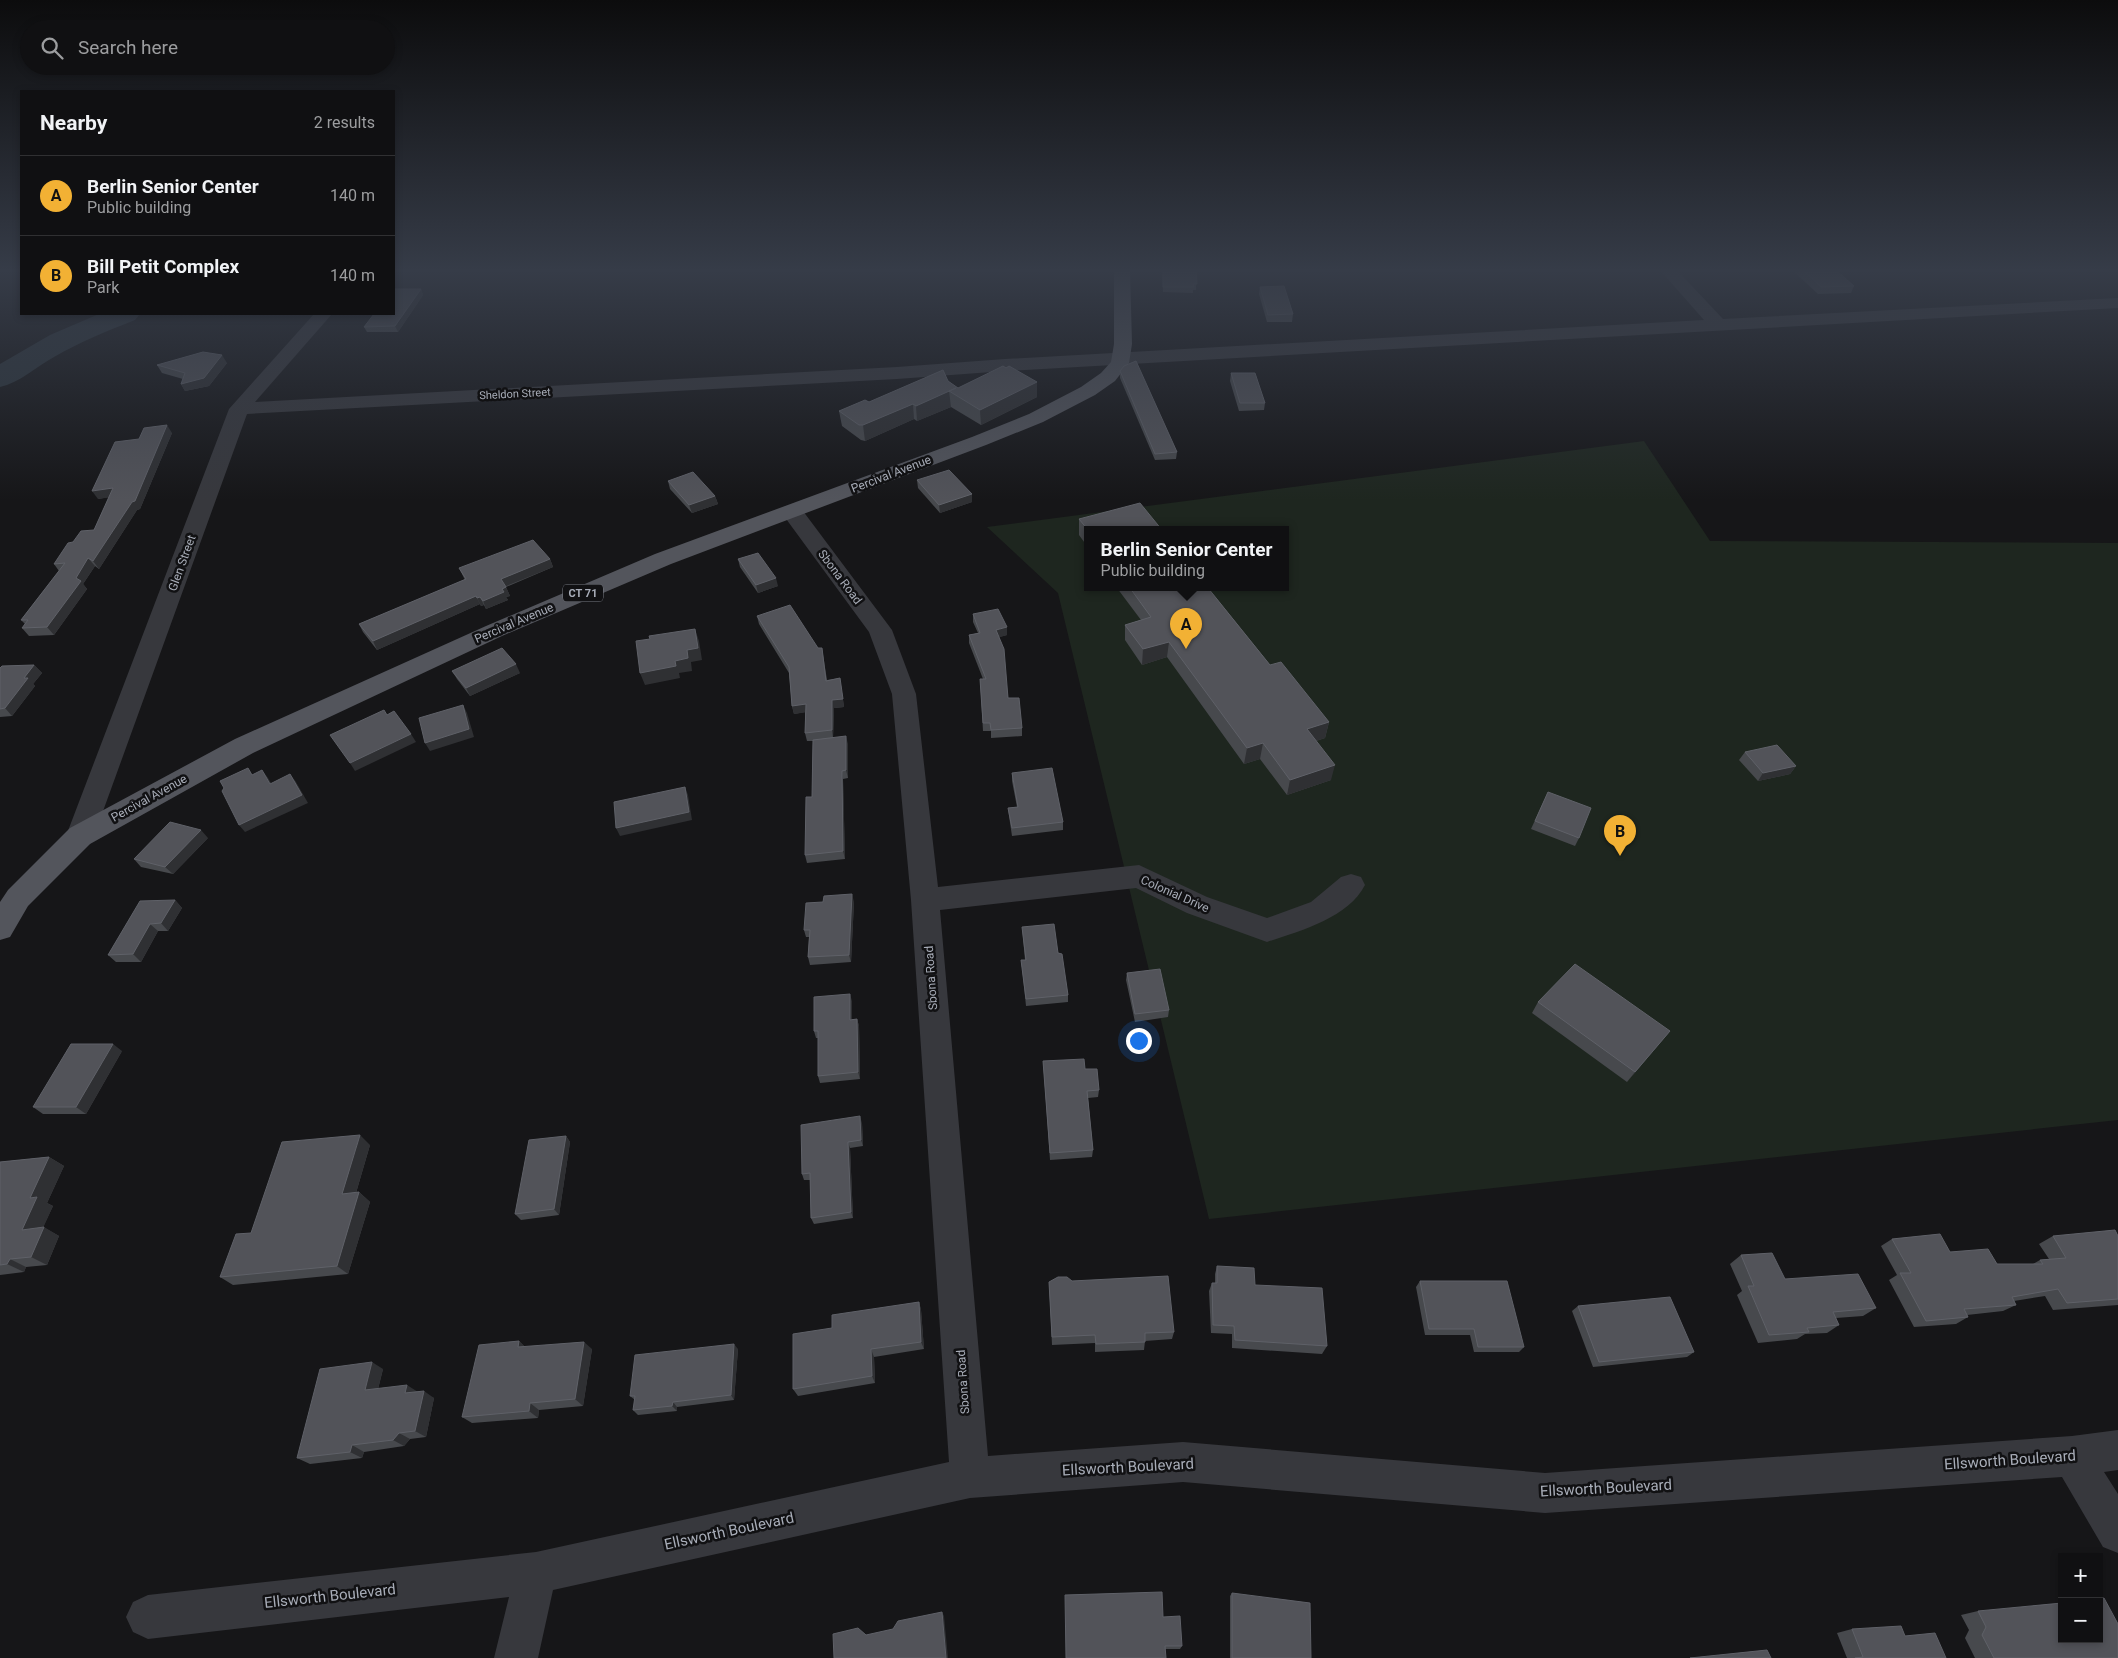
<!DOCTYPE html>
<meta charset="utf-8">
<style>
:root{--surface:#101012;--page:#19191b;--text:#f1f3f6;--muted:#9c9d9f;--line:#303032;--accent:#f2b134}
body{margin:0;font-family:Roboto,sans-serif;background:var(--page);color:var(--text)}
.controls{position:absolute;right:15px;bottom:15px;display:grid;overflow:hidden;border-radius:0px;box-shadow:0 2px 8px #0003}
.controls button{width:45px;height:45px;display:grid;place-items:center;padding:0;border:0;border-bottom:1px solid var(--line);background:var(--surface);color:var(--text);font:25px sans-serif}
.you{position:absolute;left:1138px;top:1040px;width:18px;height:18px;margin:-12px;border:4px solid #fff;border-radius:50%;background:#1a73e8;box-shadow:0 0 0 8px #1a73e833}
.badge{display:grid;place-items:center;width:32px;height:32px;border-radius:50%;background:var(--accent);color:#111;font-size:16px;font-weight:700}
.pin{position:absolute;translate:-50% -41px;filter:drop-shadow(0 1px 2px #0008)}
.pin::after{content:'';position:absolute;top:26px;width:18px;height:15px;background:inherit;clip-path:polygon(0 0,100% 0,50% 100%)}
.popup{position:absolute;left:1084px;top:526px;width:205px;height:65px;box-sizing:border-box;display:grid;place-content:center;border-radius:0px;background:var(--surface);filter:drop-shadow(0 1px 4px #0005);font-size:16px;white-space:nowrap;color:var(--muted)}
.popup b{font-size:19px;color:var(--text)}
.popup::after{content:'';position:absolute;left:50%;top:100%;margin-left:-10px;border:10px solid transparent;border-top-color:var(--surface)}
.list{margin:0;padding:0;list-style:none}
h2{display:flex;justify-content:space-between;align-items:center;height:65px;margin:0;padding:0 20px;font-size:21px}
h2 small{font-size:16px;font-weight:400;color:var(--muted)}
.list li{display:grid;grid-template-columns:32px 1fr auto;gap:15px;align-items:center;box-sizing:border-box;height:80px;padding:0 20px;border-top:1px solid var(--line)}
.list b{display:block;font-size:19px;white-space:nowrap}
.list p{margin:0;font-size:16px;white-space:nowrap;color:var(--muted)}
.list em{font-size:16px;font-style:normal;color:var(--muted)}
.icon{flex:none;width:28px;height:28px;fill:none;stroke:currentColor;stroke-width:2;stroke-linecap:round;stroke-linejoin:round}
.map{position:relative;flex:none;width:2118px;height:1658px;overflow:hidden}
.search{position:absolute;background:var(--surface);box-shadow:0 2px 8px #0003;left:20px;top:20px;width:375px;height:55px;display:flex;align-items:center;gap:12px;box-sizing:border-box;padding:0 18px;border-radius:28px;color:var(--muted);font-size:19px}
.panel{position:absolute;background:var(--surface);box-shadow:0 2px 8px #0003;left:20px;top:90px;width:375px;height:225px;border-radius:0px}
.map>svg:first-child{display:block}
.green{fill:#1e261f;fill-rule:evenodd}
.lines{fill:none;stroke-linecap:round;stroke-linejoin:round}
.river{fill:#2c353c;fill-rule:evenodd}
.minor{fill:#37383d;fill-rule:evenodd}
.major{fill:#53555c;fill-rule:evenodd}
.wall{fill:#47494d}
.shaded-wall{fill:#2f3033}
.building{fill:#525359;stroke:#5f6168}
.labels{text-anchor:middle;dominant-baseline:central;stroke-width:5;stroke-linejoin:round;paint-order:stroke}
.far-street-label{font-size:11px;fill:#a8adb8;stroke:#111113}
.shield{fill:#111113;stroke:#7b7e86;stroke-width:1}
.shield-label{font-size:11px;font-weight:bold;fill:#a8adb8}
.street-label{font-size:12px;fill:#a8adb8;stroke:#111113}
.near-street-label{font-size:15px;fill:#a8adb8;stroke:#111113}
</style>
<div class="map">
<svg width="2118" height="1658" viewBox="0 0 2118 1658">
<rect width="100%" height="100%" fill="#161618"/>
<!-- green -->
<path class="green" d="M1644,441L1710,541L2118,543V1120L1209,1219L1058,593L987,527ZM1087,530H1285V588H1087Z"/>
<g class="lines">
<!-- river -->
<path class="river" d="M99,314H140L135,320C107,331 80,342 54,357C36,367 19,383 0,387V364L50,335Z"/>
<!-- minor -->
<g class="minor">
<polygon points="1659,269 1676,269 1723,319 2118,298 2118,308 1005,371 897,379 247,414 94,836 90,844 80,847 70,844 66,836 229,409 314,314 332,314 255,402 897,367 1005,359 1704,320"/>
<path d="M792,506L800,507L892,630L916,694L938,887L1139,865L1207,897L1267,918L1311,902L1341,877L1351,874L1361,877L1365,885C1348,918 1300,931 1267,942L1187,913L1136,888L940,910L988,1456L1183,1442L1545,1473L2072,1436L2118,1430V1470L2104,1472L2118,1494V1553L2103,1547L2062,1477L1545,1513L1183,1482L970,1498L553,1590L538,1658H494L509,1597L148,1639L133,1632L126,1617L133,1602L148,1595L536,1552L949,1462L911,900L892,694L869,632L781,512L784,507Z"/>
</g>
<!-- major -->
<polygon class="major" points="1114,269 1130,269 1132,344 1129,363 1115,381 1095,395 1043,422 986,445 671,564 502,636 253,753 90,844 28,906 10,937 0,940 0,902 8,890 70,828 235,739 486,626 655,554 972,437 1029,414 1081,387 1101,373 1111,362 1114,344"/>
</g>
<!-- wall -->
<g class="wall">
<polygon points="1162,269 1196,269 1196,290 1193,290 1193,293 1163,292"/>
<polygon points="1791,269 1835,269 1854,286 1851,293 1818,294"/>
<polygon points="1260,287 1293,314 1292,322 1267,322 1259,294"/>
<polygon points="421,289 423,295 398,332 367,332 364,327"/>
<polygon points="227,363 209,386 185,391 181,384 183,379 162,373 157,365"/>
<polygon points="1120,371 1177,452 1176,459 1155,460 1120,378"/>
<polygon points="1231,373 1265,403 1264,410 1239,411 1230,381"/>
<polygon points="948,381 958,388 1037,397 981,425 951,407 917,421 914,419 865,441 861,440 842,426 839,411"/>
<polygon points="172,433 140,509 137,510 99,569 95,566 83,584 87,589 54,635 29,636 22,628 25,624 21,620 59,571 54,564 73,542 94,530 109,497 98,499 139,439"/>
<polygon points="917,480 972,494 972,502 940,513 918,488"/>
<polygon points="668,481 715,496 718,504 692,513 670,489"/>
<polygon points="1079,519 1162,530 1087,530 1087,546 1079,535"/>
<polygon points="550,559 553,567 506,587 510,596 506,597 508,600 486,609 484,605 481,606 480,604 377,650 363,632 359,624 465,580 459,568"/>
<polygon points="738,559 778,586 758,593 740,567"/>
<polygon points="1117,588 1208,588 1270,665 1329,722 1325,738 1316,741 1331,780 1287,795 1260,759 1244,764 1167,657 1142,665 1125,640 1125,625 1141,620"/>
<polygon points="973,614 1007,635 999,637 1008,698 1022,728 1022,736 991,738 991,731 983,731 980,679 983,679 969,643 969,635 978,633 973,622"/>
<polygon points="757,616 818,648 822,648 827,680 840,678 844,707 834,708 833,738 848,744 848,778 843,779 845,859 807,863 805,855 812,797 813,741 807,741 805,733 805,712 794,714 792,706 789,673 759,624"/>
<polygon points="34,665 42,673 33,684 35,686 12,716 0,717 0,668"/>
<polygon points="452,671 520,673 470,696 457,679"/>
<polygon points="1745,752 1796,766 1790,774 1758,781 1739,760"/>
<polygon points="1012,773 1063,822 1063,830 1012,836 1009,816 1008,808 1017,807 1012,781"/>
<polygon points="1548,792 1579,838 1575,846 1531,829"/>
<polygon points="208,838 173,874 141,867 134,859"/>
<polygon points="175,900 182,908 168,931 158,931 141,962 116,962 108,955"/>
<polygon points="854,902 851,962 810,965 808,957 809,937 806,937 804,930"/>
<polygon points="1022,927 1058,953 1068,995 1068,1002 1026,1006 1022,968 1021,960 1025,960"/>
<polygon points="1127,973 1169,1010 1168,1017 1135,1022 1126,980"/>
<polygon points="852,1001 852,1019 857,1019 859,1026 860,1079 820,1083 818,1076 818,1038 816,1038 814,1031"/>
<polygon points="1538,1002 1670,1031 1627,1082 1532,1013"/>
<polygon points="122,1051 86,1114 43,1114 33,1107"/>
<polygon points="1043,1061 1085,1069 1099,1090 1098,1097 1088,1098 1093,1150 1092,1157 1050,1160"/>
<polygon points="862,1123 863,1146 850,1148 853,1218 814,1224 811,1218 810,1180 804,1180 802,1174"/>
<polygon points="566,1136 570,1142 559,1215 521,1220 515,1214"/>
<polygon points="370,1145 356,1193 359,1192 370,1202 348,1274 233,1285 220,1277 251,1233"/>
<polygon points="49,1157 64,1166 47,1203 53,1206 43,1227 59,1236 47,1265 26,1267 24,1272 0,1275 0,1162"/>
<polygon points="2053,1236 2118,1236 2118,1305 2053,1310 2045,1296 2014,1301 2016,1305 2003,1311 1967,1315 1968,1317 1956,1324 1914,1327 1889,1280 1897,1275 1881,1246 1892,1239 1997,1264 2033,1264 2040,1260 2049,1259 2039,1244"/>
<polygon points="1741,1255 1785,1279 1876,1308 1863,1316 1836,1318 1839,1325 1827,1333 1805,1334 1797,1339 1758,1343 1737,1295 1742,1291 1730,1264"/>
<polygon points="1217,1266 1255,1285 1327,1346 1322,1354 1232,1348 1232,1334 1211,1333 1209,1291 1212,1283 1215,1283 1215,1274"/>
<polygon points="1072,1281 1174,1332 1172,1339 1145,1341 1144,1350 1095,1352 1095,1343 1052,1345 1049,1282"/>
<polygon points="1420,1281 1524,1347 1519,1352 1474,1352 1470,1335 1425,1335 1416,1287"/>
<polygon points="919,1302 921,1310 924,1349 874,1357 875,1383 798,1396 793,1389 832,1328"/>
<polygon points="1578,1306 1694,1352 1687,1357 1593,1367 1572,1311"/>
<polygon points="519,1341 525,1347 592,1349 583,1406 539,1410 538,1418 472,1423 462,1417"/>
<polygon points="738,1349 734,1400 677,1407 677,1411 638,1415 633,1410 635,1400 630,1396"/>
<polygon points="383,1369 378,1389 418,1392 434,1398 426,1437 410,1439 404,1446 364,1452 362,1458 310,1464 297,1458"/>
<polygon points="1232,1593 1311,1658 1230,1658 1230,1596"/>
<polygon points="1978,1611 2118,1658 1975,1658 1965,1638 1969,1630 1961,1615"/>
<polygon points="1163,1617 1182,1646 1180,1649 1165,1649"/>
<polygon points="1852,1629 1905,1636 1946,1658 1847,1658 1837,1633"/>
</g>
<!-- shaded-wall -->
<g class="shaded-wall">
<polygon points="1048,269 1057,269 1048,273"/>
<polygon points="421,289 423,295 398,332 395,326"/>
<polygon points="222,355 227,363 209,386 185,391 181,384"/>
<polygon points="1037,382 1037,397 981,425 980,410"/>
<polygon points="949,391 951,407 917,421 916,406"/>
<polygon points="913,404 914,419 865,441 863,425"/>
<polygon points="167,425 172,433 140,509 137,510 99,569 93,561"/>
<polygon points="113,488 119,496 98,499 92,491"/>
<polygon points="972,494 972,502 940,513 939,505"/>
<polygon points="715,496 718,504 692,513 689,505"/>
<polygon points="88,558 95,566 83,584 87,589 54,635 47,627 76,578"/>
<polygon points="550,559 553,567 504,587 501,579"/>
<polygon points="776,578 778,586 758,593 756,585"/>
<polygon points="506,587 510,596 506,597 508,600 486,609 483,601"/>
<polygon points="476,596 480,604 377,650 373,641"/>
<polygon points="480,597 484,605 481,606 477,598"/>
<polygon points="1007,627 1007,635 997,638 996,630"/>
<polygon points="695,629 699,641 702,660 691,662 692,671 679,673 680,678 645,685 640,673 675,661 687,650"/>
<polygon points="1169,642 1167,657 1142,665 1143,649"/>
<polygon points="516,664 520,673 470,696 466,688"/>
<polygon points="34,665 42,673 33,684 35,686 12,716 5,708 24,678"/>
<polygon points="840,678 844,707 834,708 833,738 832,730 832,700"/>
<polygon points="806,704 808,712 794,714 792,706"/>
<polygon points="463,705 467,713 474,737 430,751 425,743"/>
<polygon points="1329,722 1325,738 1304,745 1307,729"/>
<polygon points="411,734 416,742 355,771 350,763"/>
<polygon points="846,736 848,744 848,778 846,770"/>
<polygon points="1263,743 1260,759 1244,764 1247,748"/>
<polygon points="1335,765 1331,780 1287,795 1290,780"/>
<polygon points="1796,766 1790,774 1758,781 1763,773"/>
<polygon points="262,770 268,778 276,791 270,784"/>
<polygon points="842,771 843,779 845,859 843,851"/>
<polygon points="290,774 296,782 308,803 245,832 239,825"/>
<polygon points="685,787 688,795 692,820 620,836 616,828"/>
<polygon points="201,830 208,838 173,874 165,867"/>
<polygon points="852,894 854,902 851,962 849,955"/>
<polygon points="175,900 182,908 168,931 161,923"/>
<polygon points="150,924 158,931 141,962 133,954"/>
<polygon points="850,994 852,1001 852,1027 850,1020"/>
<polygon points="857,1019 859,1026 860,1079 858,1072"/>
<polygon points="1670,1031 1662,1041 1627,1082 1635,1072"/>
<polygon points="113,1044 122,1051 86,1114 76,1107"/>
<polygon points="860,1116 862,1123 863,1146 861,1140"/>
<polygon points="360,1135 370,1145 353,1203 342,1194"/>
<polygon points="566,1136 570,1142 559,1215 554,1209"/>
<polygon points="848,1142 850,1148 853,1218 851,1212"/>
<polygon points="49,1157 64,1166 47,1203 53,1206 38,1239 22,1230 30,1198"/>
<polygon points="359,1192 370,1202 348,1274 337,1266"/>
<polygon points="44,1227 59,1236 47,1265 31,1257"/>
<polygon points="10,1259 26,1267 24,1272 7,1264"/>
<polygon points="919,1302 921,1310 924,1349 921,1342"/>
<polygon points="519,1341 527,1349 518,1347"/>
<polygon points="584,1342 592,1349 583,1406 575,1399"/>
<polygon points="734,1344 738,1349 734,1400 731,1395"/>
<polygon points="871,1349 874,1357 875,1383 872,1376"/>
<polygon points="372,1362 383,1369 376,1397 365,1390"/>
<polygon points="407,1385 418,1392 405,1393"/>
<polygon points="424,1391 434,1398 426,1437 415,1431"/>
<polygon points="673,1402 677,1407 677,1411 672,1406"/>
<polygon points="530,1403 539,1410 538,1418 529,1411"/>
<polygon points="399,1433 410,1439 404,1446 393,1440"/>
<polygon points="352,1445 364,1452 362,1458 350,1452"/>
<polygon points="942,1612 944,1616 948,1658 946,1658"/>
</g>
<!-- building -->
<g class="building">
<polygon points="1163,269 1196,269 1197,284 1193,284 1194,287 1163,287"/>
<polygon points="1802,269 1835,269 1854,286 1821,287"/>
<polygon points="1284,286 1293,314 1268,315 1260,287"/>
<polygon points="395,289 421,289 395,326 364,327 374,314 394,314 394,291"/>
<polygon points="203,352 222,355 204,378 181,384 185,373 157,365"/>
<polygon points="1136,361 1177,452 1155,454 1120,371 1124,366"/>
<polygon points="1003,366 1006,368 1009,366 1037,382 980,410 949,391 956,388 916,406 913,404 863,425 859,425 839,411 865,400 869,402 943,370 948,381 958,388"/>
<polygon points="1231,373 1255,373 1265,403 1240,403"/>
<polygon points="167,425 135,501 132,502 93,561 88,558 76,578 81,581 47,627 22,628 28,620 21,620 65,563 54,564 68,543 73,542 81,531 94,530 113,488 92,491 115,442 139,439 144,428"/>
<polygon points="949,470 972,494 939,505 917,480"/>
<polygon points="693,472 715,496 689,505 668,481"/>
<polygon points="1140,503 1162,530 1088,530 1079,519"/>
<polygon points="533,540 550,559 501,579 506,587 502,589 504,592 483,601 480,597 477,598 476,596 373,641 359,624 466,579 459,568"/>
<polygon points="758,553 776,578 756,585 738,559"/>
<polygon points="1130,588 1208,588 1270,665 1281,662 1329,722 1307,729 1335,765 1290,780 1263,743 1247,748 1169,642 1143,649 1125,625 1151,617"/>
<polygon points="790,605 818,648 822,648 826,681 840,678 843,699 832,700 832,730 805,733 806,704 792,706 789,667 757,616"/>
<polygon points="998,609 1007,627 996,630 1004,649 1008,698 1019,698 1022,728 991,730 990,723 983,723 980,679 986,679 969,635 980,633 973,614"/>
<polygon points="695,629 698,648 687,650 688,658 675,661 676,666 640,673 636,641 650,639 649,636"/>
<polygon points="502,648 516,664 466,688 452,671"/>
<polygon points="34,665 24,678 28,678 5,708 0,709 0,668 2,666"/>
<polygon points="463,705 469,729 425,743 419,718"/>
<polygon points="384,710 387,715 394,711 411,734 350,763 330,735"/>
<polygon points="846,736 846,770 842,771 843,851 805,855 806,797 812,797 813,740"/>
<polygon points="1777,745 1796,766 1763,773 1745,752"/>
<polygon points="248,768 252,775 262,770 270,784 290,774 302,795 239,825 222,791 224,788 220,781"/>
<polygon points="1052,768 1063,822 1012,828 1008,808 1018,807 1012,773"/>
<polygon points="685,787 689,812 616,828 614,802"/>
<polygon points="1548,792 1591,808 1579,838 1535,821"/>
<polygon points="170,822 201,830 165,867 134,859"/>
<polygon points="852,894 849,955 808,957 810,930 804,930 806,903 823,902 824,896"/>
<polygon points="175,900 161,923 150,924 133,954 108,955 140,901"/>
<polygon points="1054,924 1058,953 1062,954 1068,995 1026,999 1021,960 1026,960 1022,927"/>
<polygon points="1575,964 1670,1031 1635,1072 1538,1002"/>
<polygon points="1160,969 1169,1010 1135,1014 1127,973"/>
<polygon points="850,994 850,1020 857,1019 858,1072 818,1076 818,1031 814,1031 814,997"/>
<polygon points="71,1044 113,1044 76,1107 33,1107"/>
<polygon points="1084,1059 1085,1069 1097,1069 1099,1090 1087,1091 1093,1150 1050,1153 1043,1061"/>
<polygon points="860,1116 861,1140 848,1142 851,1212 811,1218 810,1173 802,1174 801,1125"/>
<polygon points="360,1135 342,1194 359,1192 337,1266 220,1277 236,1234 251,1233 282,1142"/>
<polygon points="566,1136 554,1209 515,1214 529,1140"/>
<polygon points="49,1157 30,1198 37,1197 22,1230 44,1227 31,1257 10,1259 7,1264 0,1265 0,1162"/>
<polygon points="2115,1230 2118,1236 2118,1299 2067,1303 2058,1289 2012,1297 2016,1305 1964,1309 1968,1317 1926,1321 1900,1273 1911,1273 1892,1239 1940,1234 1950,1252 1988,1249 1997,1264 2043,1264 2040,1260 2066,1258 2053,1236"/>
<polygon points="1772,1253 1785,1279 1858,1274 1876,1308 1833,1312 1839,1325 1807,1328 1809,1332 1769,1335 1748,1286 1754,1286 1741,1255"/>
<polygon points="1217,1266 1254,1268 1255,1285 1322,1288 1327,1346 1235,1340 1234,1326 1213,1325 1212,1283 1217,1283"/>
<polygon points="1168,1276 1174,1332 1145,1333 1145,1342 1096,1344 1095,1335 1052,1337 1049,1282 1058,1277 1067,1277 1072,1281"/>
<polygon points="1420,1281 1507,1281 1524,1347 1478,1347 1474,1329 1429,1329"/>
<polygon points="1670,1297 1694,1352 1599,1362 1578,1306"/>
<polygon points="919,1302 921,1342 871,1349 872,1376 793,1389 793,1334 832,1328 832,1315"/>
<polygon points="519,1341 518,1347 584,1342 575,1399 530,1403 529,1411 462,1417 479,1345"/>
<polygon points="734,1344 731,1395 673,1402 672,1406 633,1410 635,1396 630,1396 635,1355"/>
<polygon points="372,1362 365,1390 407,1385 405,1393 424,1391 415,1431 399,1433 393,1440 352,1445 350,1452 297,1458 320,1369"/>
<polygon points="1162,1592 1163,1617 1180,1616 1182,1646 1165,1646 1166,1658 1066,1658 1065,1595"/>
<polygon points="1232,1593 1310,1603 1311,1658 1232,1658"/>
<polygon points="2104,1598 2118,1624 2118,1658 1994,1658 1982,1635 1986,1627 1978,1611 2062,1603 2062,1639 2099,1639 2099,1599"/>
<polygon points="942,1612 946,1658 834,1658 833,1634 858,1628 866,1635 893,1629 898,1621"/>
<polygon points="1901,1626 1905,1636 1935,1633 1946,1658 1855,1658 1863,1657 1852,1629"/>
<polygon points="1767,1650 1771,1658 1690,1658"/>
</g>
<!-- sky -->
<linearGradient id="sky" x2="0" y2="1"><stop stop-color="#0c0c0d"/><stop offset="0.54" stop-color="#363c48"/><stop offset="1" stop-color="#363c48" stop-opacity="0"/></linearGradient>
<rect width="2118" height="501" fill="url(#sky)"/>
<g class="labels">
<!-- far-street labels -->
<g class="far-street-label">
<text transform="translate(515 394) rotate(-3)">Sheldon Street</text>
</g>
<!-- shield labels -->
<rect class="shield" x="563" y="584.5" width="40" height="17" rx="4"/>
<g class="shield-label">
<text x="583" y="593">CT 71</text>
</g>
<!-- street labels -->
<g class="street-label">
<text transform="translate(891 474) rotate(-21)">Percival Avenue</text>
<text transform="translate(182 563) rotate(-70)">Glen Street</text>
<text transform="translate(840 577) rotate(53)">Sbona Road</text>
<text transform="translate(514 623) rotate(-23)">Percival Avenue</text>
<text transform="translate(149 798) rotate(-29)">Percival Avenue</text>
<text transform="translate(1175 894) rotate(24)">Colonial Drive</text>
<text transform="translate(931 978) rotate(-94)">Sbona Road</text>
<text transform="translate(963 1382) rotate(-94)">Sbona Road</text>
</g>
<!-- near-street labels -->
<g class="near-street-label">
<text transform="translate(2010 1460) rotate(-4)">Ellsworth Boulevard</text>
<text transform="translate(1128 1467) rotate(-3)">Ellsworth Boulevard</text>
<text transform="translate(1606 1488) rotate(-3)">Ellsworth Boulevard</text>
<text transform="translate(729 1531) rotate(-12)">Ellsworth Boulevard</text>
<text transform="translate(330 1596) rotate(-6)">Ellsworth Boulevard</text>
</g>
</g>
</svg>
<div class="controls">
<button>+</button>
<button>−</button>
</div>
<div class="you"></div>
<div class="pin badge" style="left:1186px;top:649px">A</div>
<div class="popup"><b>Berlin Senior Center</b>Public building</div>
<div class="pin badge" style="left:1620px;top:856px">B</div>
<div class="search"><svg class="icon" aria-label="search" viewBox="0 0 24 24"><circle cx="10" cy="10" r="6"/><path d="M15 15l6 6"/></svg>Search here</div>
<section class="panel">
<h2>Nearby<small>2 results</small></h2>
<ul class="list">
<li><span class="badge">A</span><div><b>Berlin Senior Center</b><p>Public building</p></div><em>140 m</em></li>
<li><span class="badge">B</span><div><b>Bill Petit Complex</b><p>Park</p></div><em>140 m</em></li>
</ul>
</section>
</div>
